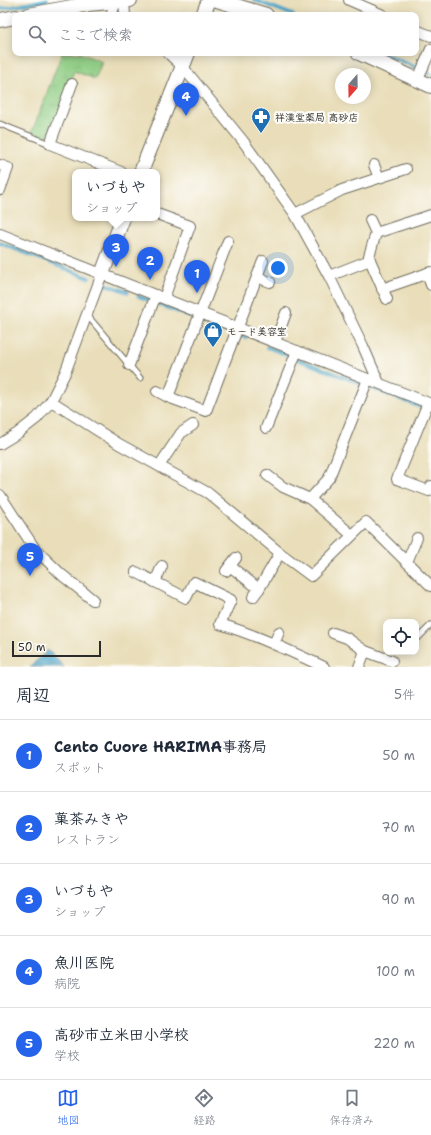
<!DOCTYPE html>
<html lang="ja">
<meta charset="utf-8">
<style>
:root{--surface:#fff;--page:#f6f6f7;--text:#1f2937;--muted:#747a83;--line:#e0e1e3;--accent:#2563eb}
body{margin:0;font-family:"Shantell Sans","Klee One",sans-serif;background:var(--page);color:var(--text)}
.controls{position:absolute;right:12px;bottom:12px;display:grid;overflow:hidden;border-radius:8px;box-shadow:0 2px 10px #0003}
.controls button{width:36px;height:36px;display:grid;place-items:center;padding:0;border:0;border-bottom:1px solid var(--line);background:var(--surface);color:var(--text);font:20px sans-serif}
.compass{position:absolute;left:335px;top:68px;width:36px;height:36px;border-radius:50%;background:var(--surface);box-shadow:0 2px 10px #0003;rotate:200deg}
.scale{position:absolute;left:12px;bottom:10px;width:89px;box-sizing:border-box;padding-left:4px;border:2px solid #2b2b2b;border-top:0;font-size:11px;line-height:14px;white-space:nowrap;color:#2b2b2b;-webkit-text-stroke:3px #fdfcf7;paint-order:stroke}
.you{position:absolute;left:278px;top:268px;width:14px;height:14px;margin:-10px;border:3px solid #fff;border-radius:50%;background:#1a73e8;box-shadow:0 0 0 6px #1a73e833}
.badge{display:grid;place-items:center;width:26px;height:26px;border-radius:50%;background:var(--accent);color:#fff;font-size:13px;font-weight:700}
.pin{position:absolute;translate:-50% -33px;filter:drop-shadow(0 1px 2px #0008)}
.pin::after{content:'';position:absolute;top:21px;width:14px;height:12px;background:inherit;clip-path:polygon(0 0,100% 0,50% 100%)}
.popup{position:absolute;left:72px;top:169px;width:88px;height:52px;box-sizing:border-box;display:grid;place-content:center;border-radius:8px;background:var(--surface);filter:drop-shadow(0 1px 3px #0005);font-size:13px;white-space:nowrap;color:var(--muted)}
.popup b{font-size:15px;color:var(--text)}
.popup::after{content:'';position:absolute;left:50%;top:100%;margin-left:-8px;border:8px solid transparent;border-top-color:var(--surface)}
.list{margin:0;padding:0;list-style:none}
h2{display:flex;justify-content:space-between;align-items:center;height:52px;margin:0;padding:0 16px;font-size:17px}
h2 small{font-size:13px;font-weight:400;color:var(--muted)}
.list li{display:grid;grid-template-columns:26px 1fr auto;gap:12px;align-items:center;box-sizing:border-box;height:72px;padding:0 16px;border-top:1px solid var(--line)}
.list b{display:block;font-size:15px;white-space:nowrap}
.list p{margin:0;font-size:13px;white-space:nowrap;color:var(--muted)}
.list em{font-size:13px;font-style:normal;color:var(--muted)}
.icon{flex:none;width:22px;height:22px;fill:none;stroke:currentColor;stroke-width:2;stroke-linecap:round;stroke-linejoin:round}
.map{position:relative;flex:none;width:431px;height:667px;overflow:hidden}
.search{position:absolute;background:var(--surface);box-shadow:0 2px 10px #0003;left:12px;right:12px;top:12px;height:44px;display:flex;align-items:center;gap:10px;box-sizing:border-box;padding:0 14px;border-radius:8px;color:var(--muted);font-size:15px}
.sheet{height:412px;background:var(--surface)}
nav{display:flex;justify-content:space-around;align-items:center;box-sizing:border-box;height:56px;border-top:1px solid var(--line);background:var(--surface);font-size:11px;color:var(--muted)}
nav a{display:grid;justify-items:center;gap:2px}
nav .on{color:var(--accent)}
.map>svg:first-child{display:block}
.grass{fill:url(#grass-tufts);stroke:#5c7c56}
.water{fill:url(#water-waves);stroke:#3c687a}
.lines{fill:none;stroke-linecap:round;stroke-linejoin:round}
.stream{stroke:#4ca6ca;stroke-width:3.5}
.lane-casing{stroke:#6e6a5d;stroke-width:7}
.street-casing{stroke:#6e6a5d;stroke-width:12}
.secondary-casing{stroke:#6e6a5d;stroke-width:16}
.lane{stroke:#fff;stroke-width:5}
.street{stroke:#fff;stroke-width:10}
.secondary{stroke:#fff;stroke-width:14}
.labels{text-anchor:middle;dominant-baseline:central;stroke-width:4;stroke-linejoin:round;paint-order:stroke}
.poi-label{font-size:10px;font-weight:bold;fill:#2b2b2b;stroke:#fdfcf7;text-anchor:start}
</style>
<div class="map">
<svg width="431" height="667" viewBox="0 0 431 667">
<defs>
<pattern id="grass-tufts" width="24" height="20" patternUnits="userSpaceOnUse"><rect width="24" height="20" fill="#8dcc82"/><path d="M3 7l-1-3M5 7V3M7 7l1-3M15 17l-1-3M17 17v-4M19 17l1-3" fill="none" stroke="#7aaf70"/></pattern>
<pattern id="water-waves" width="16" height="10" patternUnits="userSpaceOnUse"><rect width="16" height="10" fill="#4ca6ca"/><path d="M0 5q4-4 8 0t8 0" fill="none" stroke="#3f87a4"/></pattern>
</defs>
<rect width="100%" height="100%" fill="#fdfcf7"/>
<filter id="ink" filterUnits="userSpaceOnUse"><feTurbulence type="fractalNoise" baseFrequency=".025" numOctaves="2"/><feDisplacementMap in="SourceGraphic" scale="8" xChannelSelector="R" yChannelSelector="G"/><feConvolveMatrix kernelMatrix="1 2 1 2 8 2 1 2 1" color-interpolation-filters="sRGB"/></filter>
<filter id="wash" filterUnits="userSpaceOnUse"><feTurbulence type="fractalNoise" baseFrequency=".012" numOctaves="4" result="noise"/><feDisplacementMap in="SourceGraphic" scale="16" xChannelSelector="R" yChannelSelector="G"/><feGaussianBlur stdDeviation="0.9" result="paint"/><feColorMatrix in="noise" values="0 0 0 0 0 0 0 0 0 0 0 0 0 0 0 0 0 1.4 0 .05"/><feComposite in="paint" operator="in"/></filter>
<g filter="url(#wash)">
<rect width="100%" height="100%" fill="#e9deb9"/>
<!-- grass -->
<polygon class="grass" points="62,53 80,53 102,62 95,79 74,71 59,112 47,138 32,132"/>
<!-- water -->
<polygon class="water" points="48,650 64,667 30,667"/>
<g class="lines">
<!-- stream -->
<g class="stream">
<polyline points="254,0 293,15"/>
<polyline points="0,9 47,0"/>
<polyline points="383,53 431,74"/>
<polyline points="0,243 89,278"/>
<polyline points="105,284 128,292"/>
<polyline points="138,296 150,301"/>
<polyline points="156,303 192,318"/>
<polyline points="202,322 229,332"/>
<polyline points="240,336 246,338"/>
<polyline points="267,347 288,355"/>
<polyline points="297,359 431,411"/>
</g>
</g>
</g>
<g filter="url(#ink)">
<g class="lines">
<!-- lane casing -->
<g class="lane-casing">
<g id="lane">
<polyline points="0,124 50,144"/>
<polyline points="87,315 140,378"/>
<polyline points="419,637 431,625"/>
</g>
</g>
<!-- street casing -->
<g class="street-casing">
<g id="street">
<polyline points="349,0 383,15"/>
<polyline points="124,1 125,15"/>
<polyline points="111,15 116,2"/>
<polyline points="416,30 431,36"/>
<polyline points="168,53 182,66 243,141 295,214 329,276 363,346 379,383"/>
<polyline points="418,79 431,49"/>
<polyline points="72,84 50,144 121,172"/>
<polyline points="0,165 8,168 0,190"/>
<polyline points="374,165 379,178"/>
<polyline points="157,214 190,226 164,298"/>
<polyline points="295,214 342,190 406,169"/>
<polyline points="370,220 376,233"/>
<polyline points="0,234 431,404"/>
<polyline points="370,260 387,299"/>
<polyline points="427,273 431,285"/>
<polyline points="329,276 370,260 369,256 376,233 431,215"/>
<polyline points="257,277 270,282"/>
<polyline points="382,289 431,272"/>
<polyline points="275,342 286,313"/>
<polyline points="129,365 156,295"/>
<polyline points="157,391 168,397 206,411 263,261"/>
<polyline points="168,397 228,241"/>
<polyline points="51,401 119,444 208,493 280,553 311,576 366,522 431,586"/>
<polyline points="428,403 397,479 429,491 431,486"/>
<polyline points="266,428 297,351"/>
<polyline points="0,444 18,433 37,418 51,401 65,373 102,274"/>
<polyline points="159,466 181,433 193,425"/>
<polyline points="267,475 283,487 310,499 352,535"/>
<polyline points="0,495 35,549 62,575 93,600"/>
<polyline points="310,499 329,478 368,379"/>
<polyline points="407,562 417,538"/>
<polyline points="230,566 259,589"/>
<polyline points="226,571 236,558"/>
<path d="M136,572L186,598L194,582L231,600L220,624C256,635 290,651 324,667"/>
<polyline points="155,582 162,566"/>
<polyline points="253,597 259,589 280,553"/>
<polyline points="333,633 347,638 365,651 392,661"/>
<polyline points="274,644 279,632"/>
<polyline points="359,667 365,651"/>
</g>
</g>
<!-- secondary casing -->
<g class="secondary-casing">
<g id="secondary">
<polyline points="217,0 266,15"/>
<polyline points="29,15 88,4 130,0"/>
<polyline points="203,15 209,0"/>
<polyline points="0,20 15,17"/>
<polyline points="359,53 431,86"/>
<polyline points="141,172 188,53"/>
<polyline points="102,274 123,218"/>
</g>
</g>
<!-- lane -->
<use href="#lane" class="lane"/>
<!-- street -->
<use href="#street" class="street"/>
<!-- secondary -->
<use href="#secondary" class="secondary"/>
</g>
</g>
<!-- icons -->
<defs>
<g id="pharmacy-pin" transform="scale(1)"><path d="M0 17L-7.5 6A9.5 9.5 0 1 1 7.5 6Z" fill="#1f6fb2" stroke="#fdfcf7"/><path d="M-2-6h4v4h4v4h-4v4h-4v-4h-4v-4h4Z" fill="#fff"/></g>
<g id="shop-pin" transform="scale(1)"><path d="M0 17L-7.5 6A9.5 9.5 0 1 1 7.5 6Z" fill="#1f6fb2" stroke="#fdfcf7"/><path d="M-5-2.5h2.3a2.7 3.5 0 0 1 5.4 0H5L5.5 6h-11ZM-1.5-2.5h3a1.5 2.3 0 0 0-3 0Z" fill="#fff"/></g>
</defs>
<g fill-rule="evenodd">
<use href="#pharmacy-pin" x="261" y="117"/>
<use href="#shop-pin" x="213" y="331"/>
</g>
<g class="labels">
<!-- poi labels -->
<g class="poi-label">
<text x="275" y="117">祥漢堂薬局 高砂店</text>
<text x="227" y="331">モード美容室</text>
</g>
</g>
</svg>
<div class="controls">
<button><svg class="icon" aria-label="locate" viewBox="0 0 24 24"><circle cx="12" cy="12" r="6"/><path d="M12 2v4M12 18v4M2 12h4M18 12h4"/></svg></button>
</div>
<svg class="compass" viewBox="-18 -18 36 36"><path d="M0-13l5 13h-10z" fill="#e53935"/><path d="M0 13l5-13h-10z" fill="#747a83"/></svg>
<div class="scale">50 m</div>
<div class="you"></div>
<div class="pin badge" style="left:197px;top:293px">1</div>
<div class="pin badge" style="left:150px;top:280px">2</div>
<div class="pin badge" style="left:116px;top:267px">3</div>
<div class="popup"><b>いづもや</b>ショップ</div>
<div class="pin badge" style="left:186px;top:116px">4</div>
<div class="pin badge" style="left:30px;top:576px">5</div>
<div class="search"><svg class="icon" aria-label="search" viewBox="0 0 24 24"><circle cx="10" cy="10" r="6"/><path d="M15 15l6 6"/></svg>ここで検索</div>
</div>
<section class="sheet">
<h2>周辺<small>5件</small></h2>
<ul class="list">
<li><span class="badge">1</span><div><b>Cento Cuore HARIMA事務局</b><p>スポット</p></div><em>50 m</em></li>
<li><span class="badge">2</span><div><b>菓茶みきや</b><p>レストラン</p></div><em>70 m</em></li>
<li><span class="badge">3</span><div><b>いづもや</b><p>ショップ</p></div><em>90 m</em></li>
<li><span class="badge">4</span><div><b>魚川医院</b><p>病院</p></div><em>100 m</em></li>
<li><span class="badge">5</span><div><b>高砂市立米田小学校</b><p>学校</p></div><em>220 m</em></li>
</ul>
</section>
<nav>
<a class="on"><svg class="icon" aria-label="map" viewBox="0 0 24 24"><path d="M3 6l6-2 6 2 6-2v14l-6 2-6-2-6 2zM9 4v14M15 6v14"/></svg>地図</a>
<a><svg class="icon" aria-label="directions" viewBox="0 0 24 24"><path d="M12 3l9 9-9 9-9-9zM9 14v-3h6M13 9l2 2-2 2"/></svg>経路</a>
<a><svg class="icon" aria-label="saved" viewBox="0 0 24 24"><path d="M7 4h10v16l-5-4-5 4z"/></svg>保存済み</a>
</nav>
